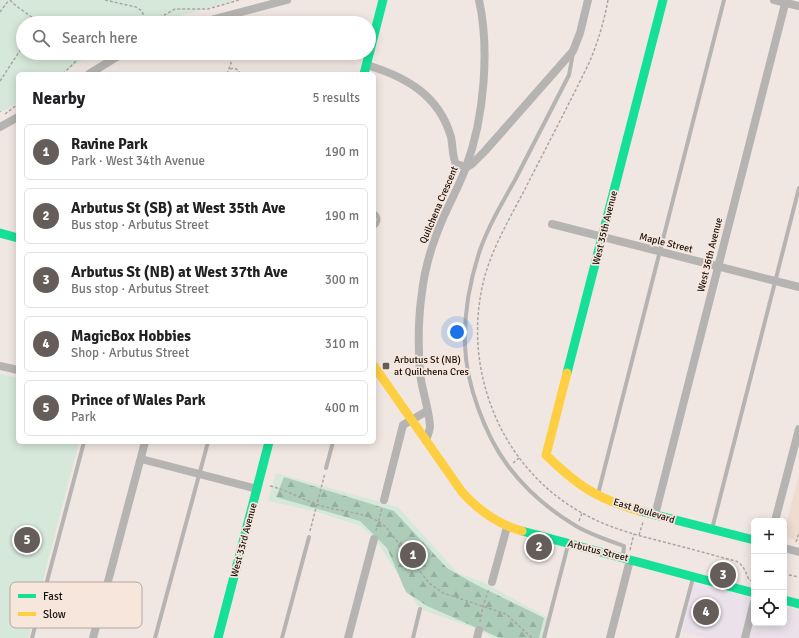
<!DOCTYPE html>
<meta charset="utf-8">
<style>
:root{--surface:#fff;--page:#f6f6f6;--text:#202124;--muted:#757577;--line:#e0e0e0;--accent:#645d59}
body{margin:0;font-family:Signika,sans-serif;background:var(--page);color:var(--text)}
.controls{position:absolute;right:12px;bottom:12px;display:grid;overflow:hidden;border-radius:6px;box-shadow:0 2px 10px #0003}
.controls button{width:36px;height:36px;display:grid;place-items:center;padding:0;border:0;border-bottom:1px solid var(--line);background:var(--surface);color:var(--text);font:20px sans-serif}
.you{position:absolute;left:457px;top:332px;width:14px;height:14px;margin:-10px;border:3px solid #fff;border-radius:50%;background:#1a73e8;box-shadow:0 0 0 6px #1a73e833}
.badge{display:grid;place-items:center;width:26px;height:26px;border-radius:50%;background:var(--accent);color:#fff;font-size:13px;font-weight:700}
.pin{position:absolute;translate:-50% -50%;border:2px solid #fff;box-shadow:0 1px 4px #0006}
.list{margin:0;padding:0;list-style:none}
h2{display:flex;justify-content:space-between;align-items:center;height:52px;margin:0;padding:0 16px;font-size:17px}
h2 small{font-size:13px;font-weight:400;color:var(--muted)}
.list li{display:grid;grid-template-columns:26px 1fr auto;gap:12px;align-items:center;box-sizing:border-box;height:56px;margin:0 8px 8px;padding:0 8px;border:1px solid var(--line);border-radius:6px}
.list b{display:block;font-size:15px;white-space:nowrap}
.list p{margin:0;font-size:13px;white-space:nowrap;color:var(--muted)}
.list em{font-size:13px;font-style:normal;color:var(--muted)}
.icon{flex:none;width:22px;height:22px;fill:none;stroke:currentColor;stroke-width:2;stroke-linecap:round;stroke-linejoin:round}
.map{position:relative;flex:none;width:799px;height:638px;overflow:hidden}
.search{position:absolute;background:var(--surface);box-shadow:0 2px 10px #0003;left:16px;top:16px;width:360px;height:44px;display:flex;align-items:center;gap:10px;box-sizing:border-box;padding:0 14px;border-radius:22px;color:var(--muted);font-size:15px}
.panel{position:absolute;background:var(--surface);box-shadow:0 2px 10px #0003;left:16px;top:72px;width:360px;height:372px;border-radius:6px}
.map>svg:first-child{display:block}
.commercial{fill:#eae1ea}
.built{fill:#eedcd1}
.green{fill:#d6e8da}
.forest{fill:url(#forest-firs)}
.lines{fill:none;stroke-linecap:round;stroke-linejoin:round}
.path{stroke:#aaa6a3;stroke-width:1.5;stroke-dasharray:3 2;stroke-linecap:butt}
.lane{stroke:#b6b4b2;stroke-width:4}
.street{stroke:#b6b4b2;stroke-width:8}
.fast{stroke:#16e098;stroke-width:9}
.slow{stroke:#ffcf43;stroke-width:9}
.poi-dot{fill:#645d59;stroke:#f7e6dc;stroke-width:1.5}
.labels{text-anchor:middle;dominant-baseline:central;stroke-width:3.5;stroke-linejoin:round;paint-order:stroke}
.street-label{font-size:10px;fill:#18130f;stroke:#f7e6dc}
.poi-label{font-size:10px;fill:#18130f;stroke:#f7e6dc;text-anchor:start}
.key{fill:#f7e6dc;stroke:#b4a79e;stroke-width:1}
.key-label{font-size:11px;fill:#18130f}
</style>
<div class="map">
<svg width="799" height="638" viewBox="0 0 799 638">
<defs>
<pattern id="forest-firs" width="22" height="20" patternUnits="userSpaceOnUse"><rect width="22" height="20" fill="#adcdb9"/><path d="M5 1l3.5 6h-7zM16 11l3.5 6h-7z" fill="#94af9e"/></pattern>
</defs>
<rect width="100%" height="100%" fill="#f1e7e2"/>
<!-- commercial -->
<polygon class="commercial" points="694,583 754,599 754,623 784,623 784,607 799,611 799,638 707,638 682,632"/>
<!-- built -->
<polygon class="built" points="799,474 799,541 784,537 784,533"/>
<!-- green -->
<g class="green">
<polygon points="0,0 235,0 156,23 23,23 23,53 93,53 61,74 18,74 18,102 0,113"/>
<polygon points="0,374 18,378 18,442 79,442 28,638 0,638"/>
<polygon points="276,473 398,507 458,573 483,582 548,618 543,638 494,638 479,630 420,609 374,537 360,526 318,512 268,501"/>
</g>
<!-- forest -->
<polygon class="forest" points="284,477 394,511 447,568 473,583 544,618 539,638 500,638 427,606 406,592 387,548 360,521 276,497"/>
<g class="lines">
<!-- path -->
<g class="path">
<path d="M10,0C18,9 30,14 38,23"/>
<polyline points="105,0 136,7 142,11 144,17 140,23"/>
<path d="M608,0C604,22 598,41 590,61C569,104 547,146 525,189C511,216 495,243 486,272C459,363 498,468 584,514C609,528 636,535 664,542C688,548 712,555 736,561C744,565 746,573 749,580L754,581"/>
<polyline points="0,12 9,0"/>
<polyline points="130,23 159,18 175,9 208,9 239,0"/>
<path d="M230,69C235,67 238,69 240,74"/>
<polyline points="63,74 78,59 89,53"/>
<polyline points="227,74 231,63 231,53"/>
<polyline points="0,81 23,46"/>
<polyline points="0,111 0,112"/>
<polyline points="5,114 18,104"/>
<polyline points="513,463 519,458"/>
<path d="M270,486C287,490 301,499 316,504C340,513 366,510 386,527L429,583L443,593L506,614L532,638"/>
<polyline points="579,521 582,513"/>
<polyline points="310,531 325,473"/>
<polyline points="376,531 382,508"/>
<polyline points="639,535 643,522"/>
<polyline points="796,542 799,533"/>
<polyline points="630,550 634,534"/>
<polyline points="784,574 799,577"/>
<polyline points="480,622 483,606 489,589"/>
</g>
<!-- lane -->
<g class="lane">
<path d="M573,53L569,75C551,110 533,145 515,180C502,203 489,225 480,250C470,280 464,313 465,345C466,384 485,435 508,466C526,490 551,511 576,526C591,535 608,540 624,546L623,557"/>
<path d="M374,212C380,216 380,223 374,227"/>
<polyline points="326,468 333,442"/>
<polyline points="598,494 724,0"/>
<polyline points="712,529 799,188"/>
<polyline points="32,638 84,442"/>
<polyline points="155,638 208,442"/>
<polyline points="282,638 309,537"/>
<polyline points="413,638 420,609"/>
<polyline points="544,638 568,545"/>
<polyline points="677,638 693,578"/>
</g>
<!-- street -->
<g class="street">
<polyline points="774,0 799,6"/>
<polyline points="199,23 287,0"/>
<path d="M367,65C406,77 439,95 451,137C453,146 452,156 456,164L467,167L472,164L485,151L573,51L580,33L588,0"/>
<polyline points="89,74 123,53"/>
<polyline points="0,127 18,117"/>
<polyline points="552,224 799,287"/>
<polyline points="0,366 18,370"/>
<path d="M426,441C427,436 430,431 430,426C429,409 422,391 420,373C418,346 418,319 422,292C425,265 433,241 444,216C451,200 460,184 466,167C484,119 490,50 479,0"/>
<polyline points="141,459 257,489"/>
<polyline points="384,500 403,425 427,411"/>
<polyline points="655,515 786,0"/>
<polyline points="775,521 799,429"/>
<polyline points="784,548 799,552"/>
<polyline points="492,582 507,527"/>
<polyline points="93,638 145,442"/>
<polyline points="348,638 374,539"/>
<polyline points="477,638 479,630"/>
<polyline points="610,638 630,560"/>
<polyline points="745,638 754,602"/>
</g>
<!-- fast -->
<g class="fast">
<polyline points="364,74 383,0"/>
<polyline points="0,233 18,238"/>
<polyline points="567,373 663,0"/>
<polyline points="640,511 754,540"/>
<polyline points="522,531 754,593"/>
<polyline points="784,600 799,604"/>
<polyline points="218,638 269,442"/>
</g>
<!-- slow -->
<g class="slow">
<path d="M374,366L462,492C479,511 497,524 522,531"/>
<path d="M567,373L546,455C578,486 597,499 640,511"/>
</g>
</g>
<!-- markers -->
<rect class="poi-dot" x="382" y="362" width="8" height="8" rx="2"/>
<g class="labels">
<!-- street labels -->
<g class="street-label">
<text transform="translate(439 205) rotate(-67)">Quilchena Crescent</text>
<text transform="translate(605 228) rotate(-76)">West 35th Avenue</text>
<text transform="translate(666 243) rotate(14)">Maple Street</text>
<text transform="translate(710 255) rotate(-76)">West 36th Avenue</text>
<text transform="translate(644 511) rotate(17)">East Boulevard</text>
<text transform="translate(244 540) rotate(-75)">West 33rd Avenue</text>
<text transform="translate(598 551) rotate(14)">Arbutus Street</text>
</g>
<!-- poi labels -->
<g class="poi-label">
<text x="394" y="360">Arbutus St (NB)<tspan x="394" dy="12">at Quilchena Cres</tspan></text>
</g>
</g>
<!-- legend -->
<rect x="10" y="582" width="132" height="46" rx="6" class="key"/>
<rect x="18" y="594" width="18" height="4" fill="#16e098"/>
<rect x="18" y="612" width="18" height="4" fill="#ffcf43"/>
<g class="key-label">
<text x="43" y="600">Fast</text>
<text x="43" y="618">Slow</text>
</g>
</svg>
<div class="controls">
<button>+</button>
<button>−</button>
<button><svg class="icon" aria-label="locate" viewBox="0 0 24 24"><circle cx="12" cy="12" r="6"/><path d="M12 2v4M12 18v4M2 12h4M18 12h4"/></svg></button>
</div>
<div class="you"></div>
<div class="pin badge" style="left:413px;top:555px">1</div>
<div class="pin badge" style="left:539px;top:547px">2</div>
<div class="pin badge" style="left:723px;top:575px">3</div>
<div class="pin badge" style="left:706px;top:612px">4</div>
<div class="pin badge" style="left:27px;top:540px">5</div>
<div class="search"><svg class="icon" aria-label="search" viewBox="0 0 24 24"><circle cx="10" cy="10" r="6"/><path d="M15 15l6 6"/></svg>Search here</div>
<section class="panel">
<h2>Nearby<small>5 results</small></h2>
<ul class="list">
<li><span class="badge">1</span><div><b>Ravine Park</b><p>Park · West 34th Avenue</p></div><em>190 m</em></li>
<li><span class="badge">2</span><div><b>Arbutus St (SB) at West 35th Ave</b><p>Bus stop · Arbutus Street</p></div><em>190 m</em></li>
<li><span class="badge">3</span><div><b>Arbutus St (NB) at West 37th Ave</b><p>Bus stop · Arbutus Street</p></div><em>300 m</em></li>
<li><span class="badge">4</span><div><b>MagicBox Hobbies</b><p>Shop · Arbutus Street</p></div><em>310 m</em></li>
<li><span class="badge">5</span><div><b>Prince of Wales Park</b><p>Park</p></div><em>400 m</em></li>
</ul>
</section>
</div>
